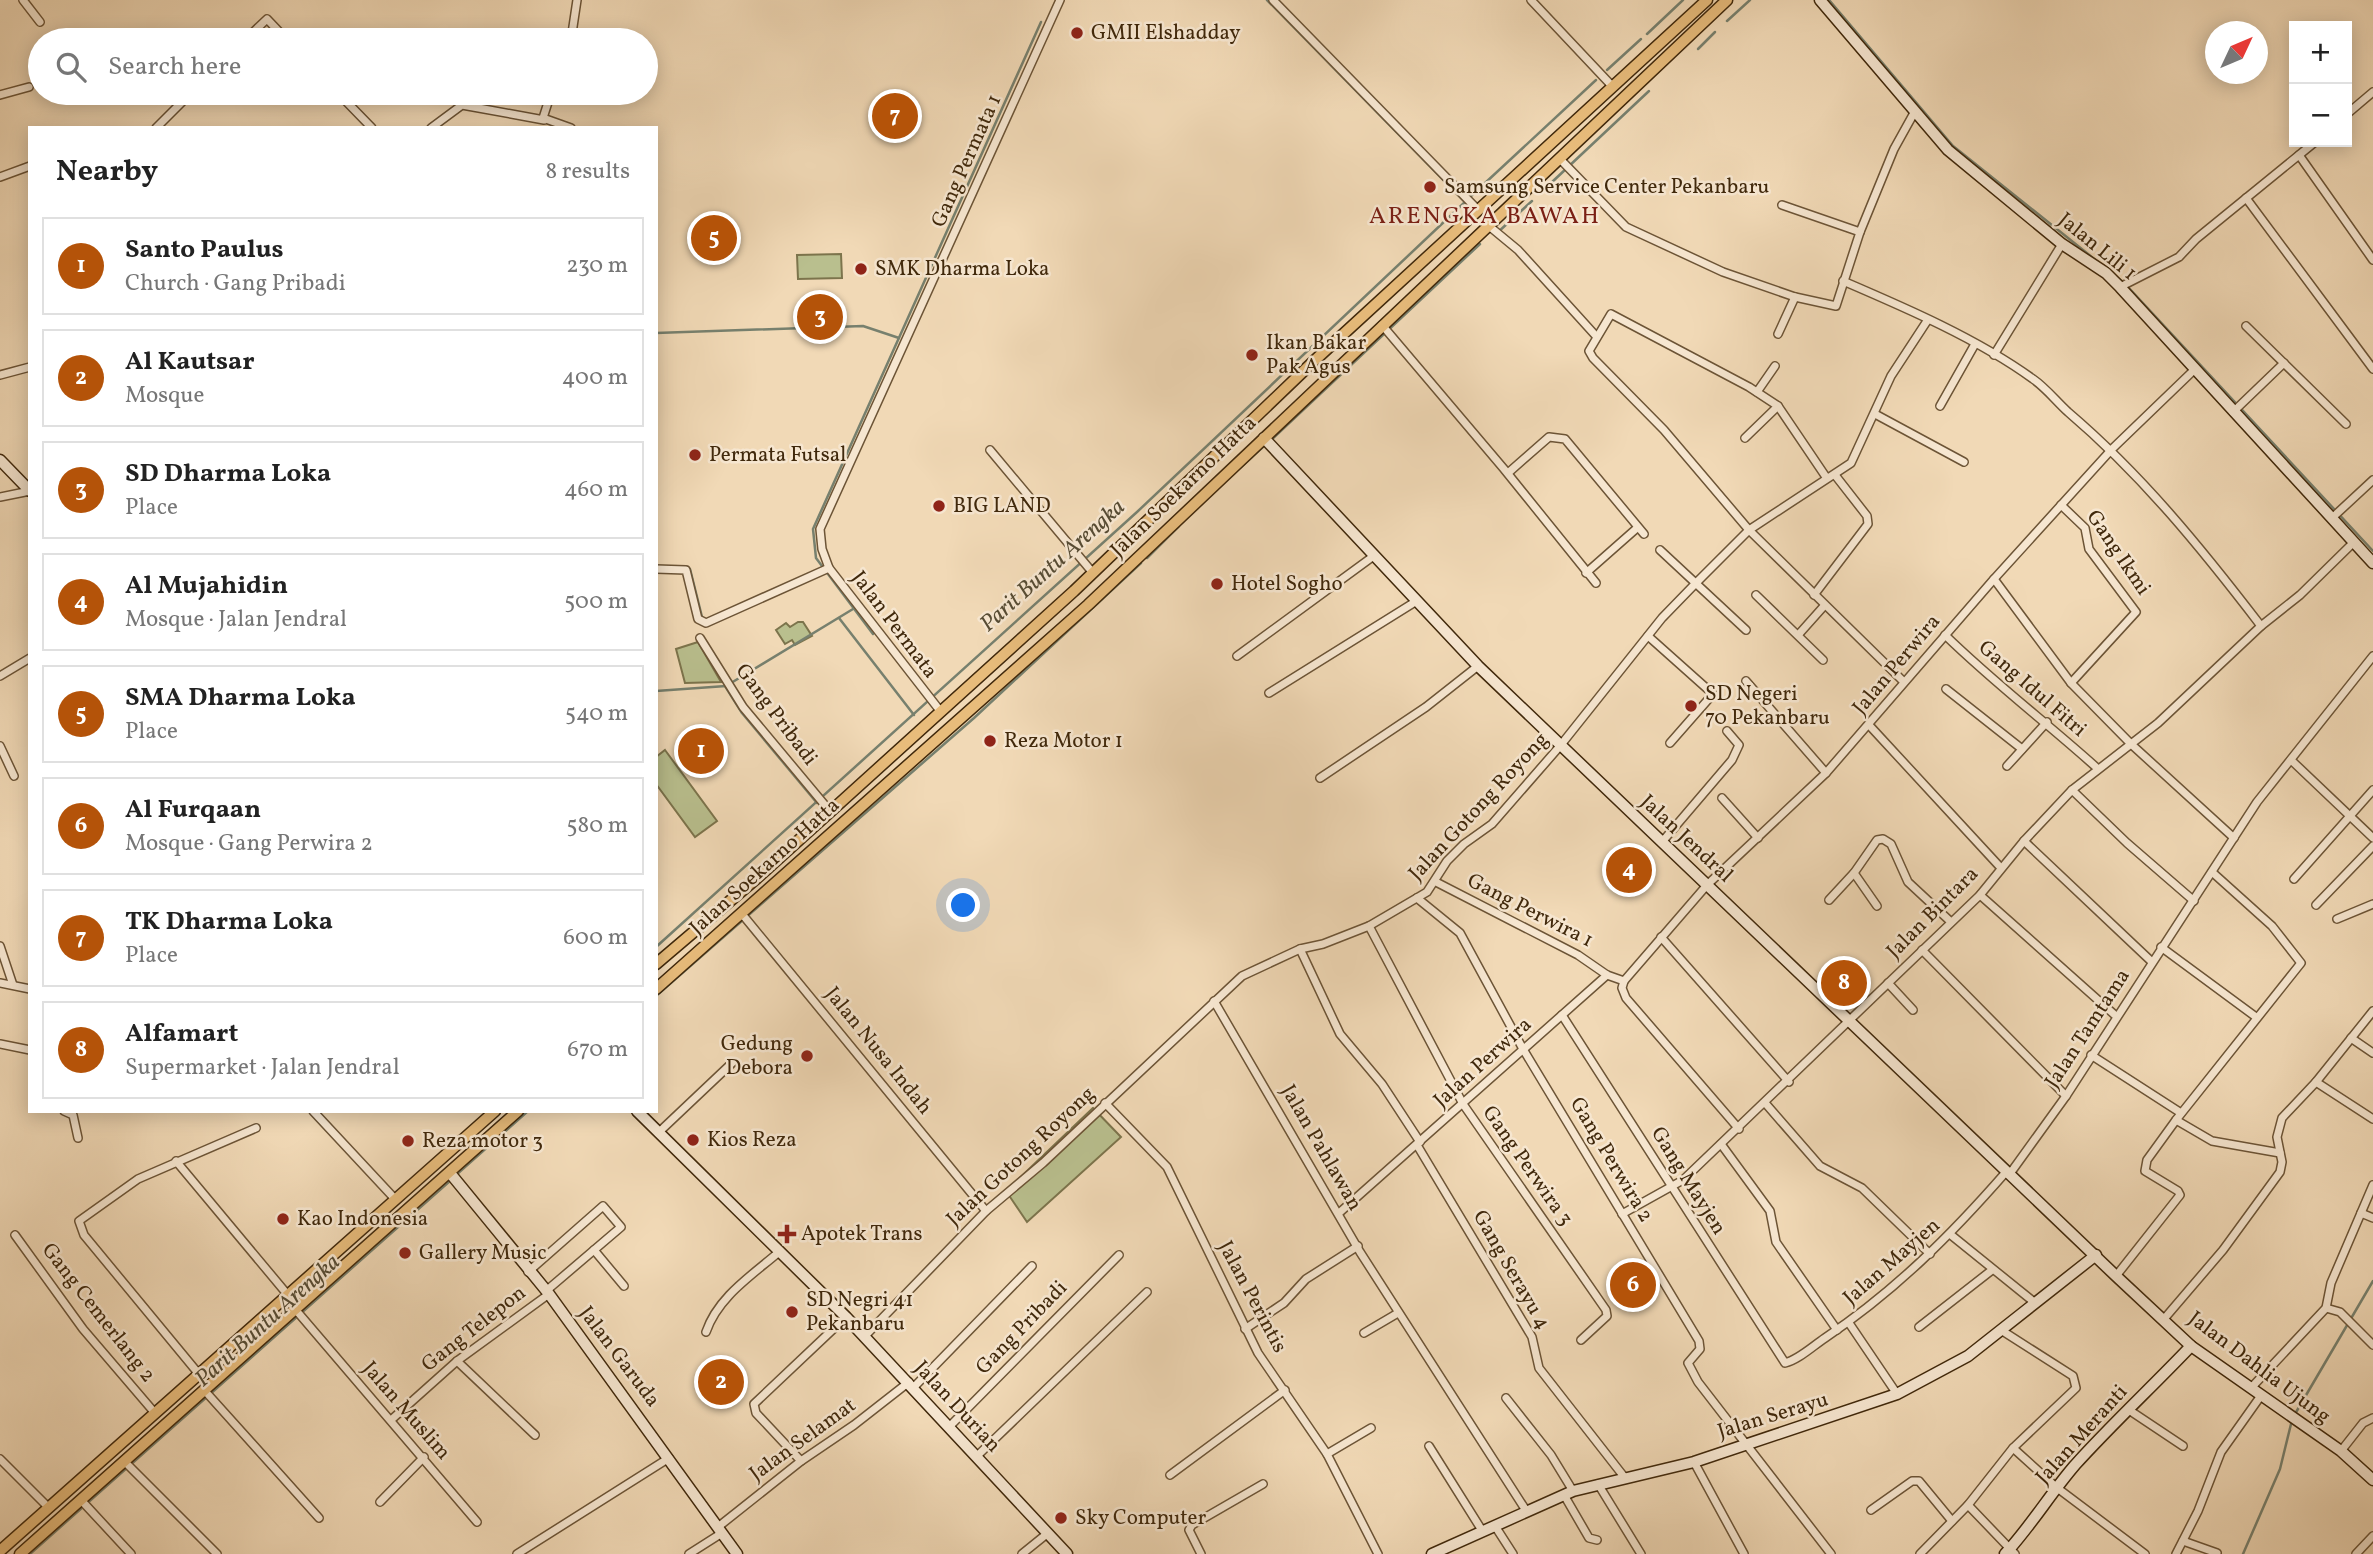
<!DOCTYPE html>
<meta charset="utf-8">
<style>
:root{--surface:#fff;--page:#f2f2f2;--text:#222;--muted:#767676;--line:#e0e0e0;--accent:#b45309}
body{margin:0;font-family:Vollkorn,serif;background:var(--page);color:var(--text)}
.controls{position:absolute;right:21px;top:21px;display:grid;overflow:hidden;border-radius:0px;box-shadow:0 4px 18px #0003}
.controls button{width:63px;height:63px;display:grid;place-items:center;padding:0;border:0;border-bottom:2px solid var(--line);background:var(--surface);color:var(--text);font:35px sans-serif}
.compass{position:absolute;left:2205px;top:21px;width:63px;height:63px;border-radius:50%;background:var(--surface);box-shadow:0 4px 18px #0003;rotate:46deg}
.you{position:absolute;left:964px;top:906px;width:24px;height:24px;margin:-18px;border:5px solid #fff;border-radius:50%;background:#1a73e8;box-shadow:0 0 0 10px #1a73e833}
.badge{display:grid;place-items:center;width:46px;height:46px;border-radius:50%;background:var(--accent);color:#fff;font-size:23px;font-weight:700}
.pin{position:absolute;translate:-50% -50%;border:4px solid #fff;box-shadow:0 2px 7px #0006}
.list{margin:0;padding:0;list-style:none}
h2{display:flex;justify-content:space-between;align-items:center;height:91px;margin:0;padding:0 28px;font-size:30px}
h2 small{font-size:23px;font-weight:400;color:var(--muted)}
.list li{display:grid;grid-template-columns:46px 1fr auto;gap:21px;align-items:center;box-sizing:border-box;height:98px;margin:0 14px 14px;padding:0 14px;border:2px solid var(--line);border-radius:0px}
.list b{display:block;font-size:26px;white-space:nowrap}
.list p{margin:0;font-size:23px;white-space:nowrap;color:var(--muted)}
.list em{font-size:23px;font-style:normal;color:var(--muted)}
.icon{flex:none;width:38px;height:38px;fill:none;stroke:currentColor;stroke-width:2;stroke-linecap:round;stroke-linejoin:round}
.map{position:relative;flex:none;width:2373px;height:1554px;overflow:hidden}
.search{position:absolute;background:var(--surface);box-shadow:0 4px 18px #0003;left:28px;top:28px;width:630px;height:77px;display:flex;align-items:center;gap:18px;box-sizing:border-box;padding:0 24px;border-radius:38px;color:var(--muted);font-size:26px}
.panel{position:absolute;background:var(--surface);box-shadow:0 4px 18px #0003;left:28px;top:126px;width:630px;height:987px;border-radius:0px}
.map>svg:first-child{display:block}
.green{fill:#b9bf8e;stroke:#7c744c;stroke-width:2}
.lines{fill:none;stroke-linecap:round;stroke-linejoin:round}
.stream{stroke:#77806e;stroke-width:2.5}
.street-casing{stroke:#6c5436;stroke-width:10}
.secondary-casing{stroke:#40280b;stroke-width:13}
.primary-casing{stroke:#40280b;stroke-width:13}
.street{stroke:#f6e6d0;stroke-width:7}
.secondary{stroke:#f6e6d0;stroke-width:10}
.primary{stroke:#e8bc7b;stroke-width:10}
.poi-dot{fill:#8f2418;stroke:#f6e6d0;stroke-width:2.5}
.labels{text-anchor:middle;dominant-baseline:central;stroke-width:5;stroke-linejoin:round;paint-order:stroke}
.poi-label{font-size:21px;fill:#40280b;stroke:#f6e6d0;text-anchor:start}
.street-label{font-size:21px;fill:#40280b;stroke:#f6e6d0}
.water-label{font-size:23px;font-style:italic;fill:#574c34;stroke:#f6e6d0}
.quarter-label{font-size:24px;letter-spacing:2px;fill:#7a1f14;stroke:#f6e6d0}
</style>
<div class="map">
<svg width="2373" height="1554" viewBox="0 0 2373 1554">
<rect width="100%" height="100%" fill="#f1d9b6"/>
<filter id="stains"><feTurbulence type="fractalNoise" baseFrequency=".00286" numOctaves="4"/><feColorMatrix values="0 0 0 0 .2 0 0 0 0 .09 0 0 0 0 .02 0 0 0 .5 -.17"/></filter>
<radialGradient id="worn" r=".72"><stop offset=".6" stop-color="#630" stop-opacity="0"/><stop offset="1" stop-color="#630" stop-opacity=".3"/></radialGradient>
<!-- green -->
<g class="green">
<polygon points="841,254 842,278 798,279 797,255"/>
<polygon points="798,622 803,622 812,636 795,645 792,640 785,644 776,630 786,623 790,627"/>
<polygon points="698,642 721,682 685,683 676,649"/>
<polygon points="665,750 717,821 695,837 656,784 656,757"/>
<polygon points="1093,1108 1121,1137 1027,1222 1006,1191"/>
</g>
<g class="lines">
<!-- stream -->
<g class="stream">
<polyline points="1267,0 1465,202"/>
<polyline points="1829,0 1953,146 2123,282"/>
<polyline points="1727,21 1750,0"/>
<polyline points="1647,34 1683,0"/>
<polyline points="1698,49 1715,32"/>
<polyline points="1607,70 1641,39"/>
<polyline points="1551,183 1649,91"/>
<polyline points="1470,197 1596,80"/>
<polyline points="1497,233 1532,201"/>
<polyline points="2128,287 2373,551"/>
<polyline points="656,333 863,326 899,338"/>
<polyline points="1270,441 1480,244"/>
<polyline points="1241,467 1265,445"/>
<polyline points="1147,558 1179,526"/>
<polyline points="690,569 702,617"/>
<polyline points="839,618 914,715"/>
<polyline points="873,634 816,558 813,529 1041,22"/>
<polyline points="731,683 853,609"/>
<polyline points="725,686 742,713 817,803"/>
<polyline points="656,691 726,686"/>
<polyline points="656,947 1137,512 1465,202"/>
<polyline points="656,996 974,718 1141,563"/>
<polyline points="456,1175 528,1111"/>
<polyline points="2295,1414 2373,1281"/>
<polyline points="30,1554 451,1180"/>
<polyline points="2243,1554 2280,1469 2292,1420"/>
</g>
<!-- street casing -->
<g class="street-casing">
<g id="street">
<polyline points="23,0 40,22"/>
<polyline points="1273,0 1478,210"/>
<polyline points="1531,0 1613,87"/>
<polyline points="245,40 267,19 287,40"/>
<polyline points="571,40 577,0"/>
<polyline points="338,93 372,128"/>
<polyline points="551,93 543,118 571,128"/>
<polyline points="0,95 29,87"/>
<polyline points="2347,114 2373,92"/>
<polyline points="156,128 191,93"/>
<polyline points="431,128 462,105 544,120"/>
<polyline points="2299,155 2373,260"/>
<polyline points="1559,158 1626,227 1723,272 1795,297 1836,306 1860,232 1782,205"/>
<polyline points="0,177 30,166"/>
<polyline points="2246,198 2373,369"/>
<polyline points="1489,226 1518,250 1596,336"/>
<polyline points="1860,232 1894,149 1914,113"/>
<path d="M1843,281C1906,308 1978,339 2033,379C2046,388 2056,401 2068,412C2142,475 2202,549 2261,626"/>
<polyline points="2120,287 2179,257 2196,239 2315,142"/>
<polyline points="1382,325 1504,469 1596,583"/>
<polyline points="2246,326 2346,424"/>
<polyline points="1778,334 1795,297"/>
<polyline points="1994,355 2062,244"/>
<polyline points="0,375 30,367"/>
<polyline points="1757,392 1775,366"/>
<polyline points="1940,406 1975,344"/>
<polyline points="2233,412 2284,363"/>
<polyline points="1875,414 1964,462"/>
<polyline points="1745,438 1778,406"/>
<polyline points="990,450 1093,573"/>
<polyline points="1508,473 1549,437 1565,439 1644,534"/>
<polyline points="1826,477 1778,406 1749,387 1611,314 1589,351 1593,358 1664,430 1749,530 1904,682"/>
<polyline points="0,497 30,491"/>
<polyline points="2061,505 2085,528 2089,549 2136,612 2071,683"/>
<polyline points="2332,518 2373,480"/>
<polyline points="1660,550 1746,630"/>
<polyline points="656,569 686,570 698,619 706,623 829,568"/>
<polyline points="1586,573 1637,528"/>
<polyline points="1994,579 2071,683 2131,744 2234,838"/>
<polyline points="1756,595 1823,660"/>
<polyline points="1814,595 1868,524 1867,516 1835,475"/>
<polyline points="1799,634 1824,606"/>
<path d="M1945,635C1993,682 2047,723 2097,768"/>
<polyline points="1648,636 1713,694 1670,743"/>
<polyline points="700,638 743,707 829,810"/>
<polyline points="1237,656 1375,555"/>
<polyline points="0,676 30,658"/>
<polyline points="1746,681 1826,773"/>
<polyline points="1946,689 2022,749"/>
<polyline points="1269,693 1415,602"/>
<polyline points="941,712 829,568 822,549 820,529 1060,0"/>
<polyline points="1869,725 2001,868"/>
<polyline points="0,746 14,776"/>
<polyline points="2291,760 2373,838"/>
<polyline points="2007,766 2047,722"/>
<polyline points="1320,778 1426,707 1478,666"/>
<polyline points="2072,790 2127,843 2194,901"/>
<polyline points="1722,798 1758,838"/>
<polyline points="2024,841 2152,962"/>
<polyline points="1662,842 1732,760 1739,745 1727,731"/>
<polyline points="1854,873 1877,906"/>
<polyline points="2294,879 2373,790"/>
<polyline points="1436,882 1578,955 1607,975 1624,981 1707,885 1826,773 1994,579 2112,449 2194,370"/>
<polyline points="1980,895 2116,1016"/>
<polyline points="1417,898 1460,933 1523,1049 1699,1341 1700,1349 1688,1363 1698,1382 1831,1554"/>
<polyline points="1829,900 1854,873 1877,840 1883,839 1891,844 1908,882 1951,922"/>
<polyline points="2316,905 2373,846"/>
<polyline points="742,914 986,1211"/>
<polyline points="2337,919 2373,904"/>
<polyline points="1369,926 1463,1104 1606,1310 1607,1316 1581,1340"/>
<polyline points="1661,937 1789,1082"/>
<polyline points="0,946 13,985"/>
<polyline points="2161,947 2256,1017"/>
<polyline points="1300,949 1340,1034 1382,1084 1420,1142"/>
<polyline points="1922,950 2066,1096"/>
<polyline points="1624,981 1622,988 1626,998 1739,1129"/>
<polyline points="0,983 30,989"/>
<polyline points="1888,983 1913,1010"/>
<polyline points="1214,1001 1360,1252 1527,1512"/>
<path d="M1562,1015L1785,1363C1798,1360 1813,1346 1825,1338C1895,1291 1951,1235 2006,1172"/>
<polyline points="2351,1038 2373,1053"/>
<polyline points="0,1044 30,1050"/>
<polyline points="2091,1055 2181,1113"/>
<polyline points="2316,1082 2373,1119"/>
<polyline points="1105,1103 1167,1167 1258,1353 1327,1454 1378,1554"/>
<polyline points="1766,1104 1820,1166 1862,1188 1930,1254"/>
<polyline points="64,1111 73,1115 78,1138"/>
<polyline points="313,1111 395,1199"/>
<polyline points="2176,1120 2212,1141 2280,1153"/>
<polyline points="658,1133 732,1063"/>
<polyline points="1721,1144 1770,1211 1776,1242 1837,1330"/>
<polyline points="1417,1145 1532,1337 1539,1368 1625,1478"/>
<polyline points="176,1161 287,1294"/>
<polyline points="2009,1175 2066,1096 2257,802 2373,656"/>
<polyline points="1339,1213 1607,975"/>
<polyline points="2361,1213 2373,1218"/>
<polyline points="1622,1214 1683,1180 1980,895 2024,841 2072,790 2158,723 2261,626 2300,595 2354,542"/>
<polyline points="15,1235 83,1329 154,1412"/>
<polyline points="1951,1235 2034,1302"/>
<polyline points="594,1250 624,1286"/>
<polyline points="528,1272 603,1206 621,1227 546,1291"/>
<polyline points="2116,1276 2180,1195 2178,1191 2145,1171 2147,1160 2176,1120 2301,963 2272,926 2212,872"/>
<polyline points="2326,1308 2340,1312 2373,1345"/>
<polyline points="295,1309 477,1522"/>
<polyline points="2164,1319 2223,1250 2280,1172 2282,1162 2277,1137 2282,1118 2316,1082 2373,1011"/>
<polyline points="1849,1323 1897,1394"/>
<polyline points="1919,1327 1992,1270"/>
<polyline points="1245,1329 1284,1303 1306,1279 1358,1246"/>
<path d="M706,1332C718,1297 751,1276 779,1252"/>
<polyline points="1364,1333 1398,1313"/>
<polyline points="864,1337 986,1211 1043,1163 1242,976 1300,949 1323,944 1369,926 1427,892 1447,861 1464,844 1492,824 1560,746 1662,618 1695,584 1749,530 1851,463 1891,376 1927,321"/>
<polyline points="457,1361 535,1435"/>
<polyline points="198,1373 84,1235 79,1221 138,1179 256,1128"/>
<polyline points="914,1387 1032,1266"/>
<polyline points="2251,1388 2326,1308 2331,1283 2373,1185"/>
<polyline points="205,1391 319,1518"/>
<polyline points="1506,1398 1551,1455 1573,1491"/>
<polyline points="2129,1410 2183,1446"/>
<polyline points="391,1420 457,1361 549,1294"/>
<polyline points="950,1426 1119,1255"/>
<polyline points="1429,1446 1483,1532"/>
<polyline points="2013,1448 2056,1487 2145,1554"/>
<polyline points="2341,1451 2363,1423 2373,1418"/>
<polyline points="1327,1454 1371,1428"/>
<polyline points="977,1456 1147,1292"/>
<polyline points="0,1459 49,1508"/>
<polyline points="801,1461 756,1413 754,1404 846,1317"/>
<polyline points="125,1462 217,1554"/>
<polyline points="1694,1462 1744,1554"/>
<polyline points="1170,1475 1285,1390"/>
<polyline points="1598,1484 1641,1554"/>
<polyline points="1564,1495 1589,1538 1597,1540"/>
<polyline points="81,1500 131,1554"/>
<polyline points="380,1502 424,1457"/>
<polyline points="1968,1505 2015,1554"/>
<polyline points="1871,1510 1912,1481 1919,1481 1952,1521"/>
<polyline points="1495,1526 1513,1554"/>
<polyline points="718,1527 801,1461 854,1425 909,1382"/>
<polyline points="2183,1541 2217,1553"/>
<polyline points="517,1554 669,1458"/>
<polyline points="689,1554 722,1533"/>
<polyline points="1022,1554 1048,1533"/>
<polyline points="1201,1554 1189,1530 1192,1525 1263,1484"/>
<polyline points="1920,1554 1968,1505 2013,1448 2076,1388 2073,1376 2001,1330"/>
<polyline points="2176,1554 2198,1511 2221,1452 2260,1397"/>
<polyline points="2356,1554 2373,1536"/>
</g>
</g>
<!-- secondary casing -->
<g class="secondary-casing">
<g id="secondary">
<polyline points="1820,0 1948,150 2062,244 2106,273 2120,287 2373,563"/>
<polyline points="1264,438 1478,666 2116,1276 2191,1346 2341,1451 2373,1480"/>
<polyline points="0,460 30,491"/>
<polyline points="637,1111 846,1317 1067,1554"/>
<polyline points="450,1173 549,1294 737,1554"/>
<polyline points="1432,1554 1573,1491 1694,1462 1897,1394 1968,1356 2096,1255"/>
<path d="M2005,1554C2031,1526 2050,1494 2075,1465C2112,1424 2153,1386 2191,1346"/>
</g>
</g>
<!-- primary casing -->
<g class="primary-casing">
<g id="primary">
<polyline points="656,964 757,878 1074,591 1314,361 1707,0"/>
<polyline points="656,989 1088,605 1727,0"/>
<polyline points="0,1551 495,1111"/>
<polyline points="20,1554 518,1111"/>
</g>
</g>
<!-- street -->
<use href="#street" class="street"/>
<!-- secondary -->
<use href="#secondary" class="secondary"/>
<!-- primary -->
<use href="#primary" class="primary"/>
</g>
<!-- markers -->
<g class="poi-dot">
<circle cx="1077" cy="33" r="7"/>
<circle cx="1430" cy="187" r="7"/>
<circle cx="861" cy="269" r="7"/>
<circle cx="1252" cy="355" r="7"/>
<circle cx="695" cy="455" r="7"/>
<circle cx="939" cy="506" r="7"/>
<circle cx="1217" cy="584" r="7"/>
<circle cx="1691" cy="706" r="7"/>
<circle cx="990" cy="741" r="7"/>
<circle cx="807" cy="1056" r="7"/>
<circle cx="693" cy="1140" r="7"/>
<circle cx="408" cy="1141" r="7"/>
<circle cx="283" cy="1219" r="7"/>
<path d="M783.5 1223.5h7v7h7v7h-7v7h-7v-7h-7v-7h7z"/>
<circle cx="405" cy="1253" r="7"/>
<circle cx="792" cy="1312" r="7"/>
<circle cx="1061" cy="1518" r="7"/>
</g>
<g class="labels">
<!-- poi labels -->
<g class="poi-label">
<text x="1091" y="33">GMII Elshadday</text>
<text x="1444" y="187">Samsung Service Center Pekanbaru</text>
<text x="875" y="269">SMK Dharma Loka</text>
<text x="1266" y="343">Ikan Bakar<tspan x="1266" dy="24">Pak Agus</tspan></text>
<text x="709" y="455">Permata Futsal</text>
<text x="953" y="506">BIG LAND</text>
<text x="1231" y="584">Hotel Sogho</text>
<text x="1705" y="694">SD Negeri<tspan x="1705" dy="24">70 Pekanbaru</tspan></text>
<text x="1004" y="741">Reza Motor 1</text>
<text x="793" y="1044" text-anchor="end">Gedung<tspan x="793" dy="24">Debora</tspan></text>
<text x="707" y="1140">Kios Reza</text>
<text x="422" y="1141">Reza motor 3</text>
<text x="297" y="1219">Kao Indonesia</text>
<text x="801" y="1234">Apotek Trans</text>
<text x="419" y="1253">Gallery Music</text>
<text x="806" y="1300">SD Negri 41<tspan x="806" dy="24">Pekanbaru</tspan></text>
<text x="1075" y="1518">Sky Computer</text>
</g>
<!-- street labels -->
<g class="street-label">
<text transform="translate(967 161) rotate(-66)">Gang Permata 1</text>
<text transform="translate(2097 247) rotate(39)">Jalan Lili 1</text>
<text transform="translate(1184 487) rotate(-44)">Jalan Soekarno Hatta</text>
<text transform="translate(2118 553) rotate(56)">Gang Ikmi</text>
<text transform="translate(894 625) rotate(53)">Jalan Permata</text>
<text transform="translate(1897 665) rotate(-50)">Jalan Perwira</text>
<text transform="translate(2032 689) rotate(41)">Gang Idul Fitri</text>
<text transform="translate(776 715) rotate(53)">Gang Pribadi</text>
<text transform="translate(1479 807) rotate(-47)">Jalan Gotong Royong</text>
<text transform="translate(1686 839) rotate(43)">Jalan Jendral</text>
<text transform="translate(765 867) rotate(-42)">Jalan Soekarno Hatta</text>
<text transform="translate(1530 911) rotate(27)">Gang Perwira 1</text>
<text transform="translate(1933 913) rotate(-45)">Jalan Bintara</text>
<text transform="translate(2088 1029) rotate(-57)">Jalan Tamtama</text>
<text transform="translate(878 1051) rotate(51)">Jalan Nusa Indah</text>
<text transform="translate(1483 1063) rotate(-42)">Jalan Perwira</text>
<text transform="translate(1321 1148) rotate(60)">Jalan Pahlawan</text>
<text transform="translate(1021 1157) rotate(-43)">Jalan Gotong Royong</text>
<text transform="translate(1611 1160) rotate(59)">Gang Perwira 2</text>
<text transform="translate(1527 1166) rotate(55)">Gang Perwira 3</text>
<text transform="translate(1688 1181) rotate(58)">Gang Mayjen</text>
<text transform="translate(1892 1262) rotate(-41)">Jalan Mayjen</text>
<text transform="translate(1511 1270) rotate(60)">Gang Serayu 4</text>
<text transform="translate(1252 1297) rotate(62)">Jalan Perintis</text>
<text transform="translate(98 1313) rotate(52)">Gang Cemerlang 2</text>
<text transform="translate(1022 1328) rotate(-46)">Gang Pribadi</text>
<text transform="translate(474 1329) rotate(-38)">Gang Telepon</text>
<text transform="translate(619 1357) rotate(53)">Jalan Garuda</text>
<text transform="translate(2259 1368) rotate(37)">Jalan Dahlia Ujung</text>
<text transform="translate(957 1407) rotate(47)">Jalan Durian</text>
<text transform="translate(406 1411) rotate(49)">Jalan Muslim</text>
<text transform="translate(1773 1416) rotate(-17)">Jalan Serayu</text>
<text transform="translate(2082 1435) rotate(-48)">Jalan Meranti</text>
<text transform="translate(803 1440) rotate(-36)">Jalan Selamat</text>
</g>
<!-- water labels -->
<g class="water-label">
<text transform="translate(1053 566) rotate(-42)">Parit Buntu Arengka</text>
<text transform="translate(268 1321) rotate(-42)">Parit Buntu Arengka</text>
</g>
<!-- quarter labels -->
<g class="quarter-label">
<text x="1485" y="217">ARENGKA BAWAH</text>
</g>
</g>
<rect width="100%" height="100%" filter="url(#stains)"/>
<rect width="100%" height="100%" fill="url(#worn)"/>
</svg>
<div class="controls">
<button>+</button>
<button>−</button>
</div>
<svg class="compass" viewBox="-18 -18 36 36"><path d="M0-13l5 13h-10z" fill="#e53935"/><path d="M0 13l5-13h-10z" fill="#767676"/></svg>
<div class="you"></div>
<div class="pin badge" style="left:701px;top:751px">1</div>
<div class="pin badge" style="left:721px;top:1382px">2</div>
<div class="pin badge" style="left:820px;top:317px">3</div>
<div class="pin badge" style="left:1629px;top:870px">4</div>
<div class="pin badge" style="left:714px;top:238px">5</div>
<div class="pin badge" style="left:1633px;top:1285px">6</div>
<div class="pin badge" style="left:895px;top:116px">7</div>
<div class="pin badge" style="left:1844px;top:983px">8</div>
<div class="search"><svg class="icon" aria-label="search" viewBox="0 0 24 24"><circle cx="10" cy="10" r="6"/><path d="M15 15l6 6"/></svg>Search here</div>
<section class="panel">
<h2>Nearby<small>8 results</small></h2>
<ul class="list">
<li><span class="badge">1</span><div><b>Santo Paulus</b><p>Church · Gang Pribadi</p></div><em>230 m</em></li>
<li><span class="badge">2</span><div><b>Al Kautsar</b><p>Mosque</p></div><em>400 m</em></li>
<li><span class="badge">3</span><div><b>SD Dharma Loka</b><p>Place</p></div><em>460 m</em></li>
<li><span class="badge">4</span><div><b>Al Mujahidin</b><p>Mosque · Jalan Jendral</p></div><em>500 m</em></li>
<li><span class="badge">5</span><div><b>SMA Dharma Loka</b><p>Place</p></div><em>540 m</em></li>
<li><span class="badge">6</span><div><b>Al Furqaan</b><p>Mosque · Gang Perwira 2</p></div><em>580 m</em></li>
<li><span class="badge">7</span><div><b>TK Dharma Loka</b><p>Place</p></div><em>600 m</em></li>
<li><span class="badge">8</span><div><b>Alfamart</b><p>Supermarket · Jalan Jendral</p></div><em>670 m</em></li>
</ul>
</section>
</div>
